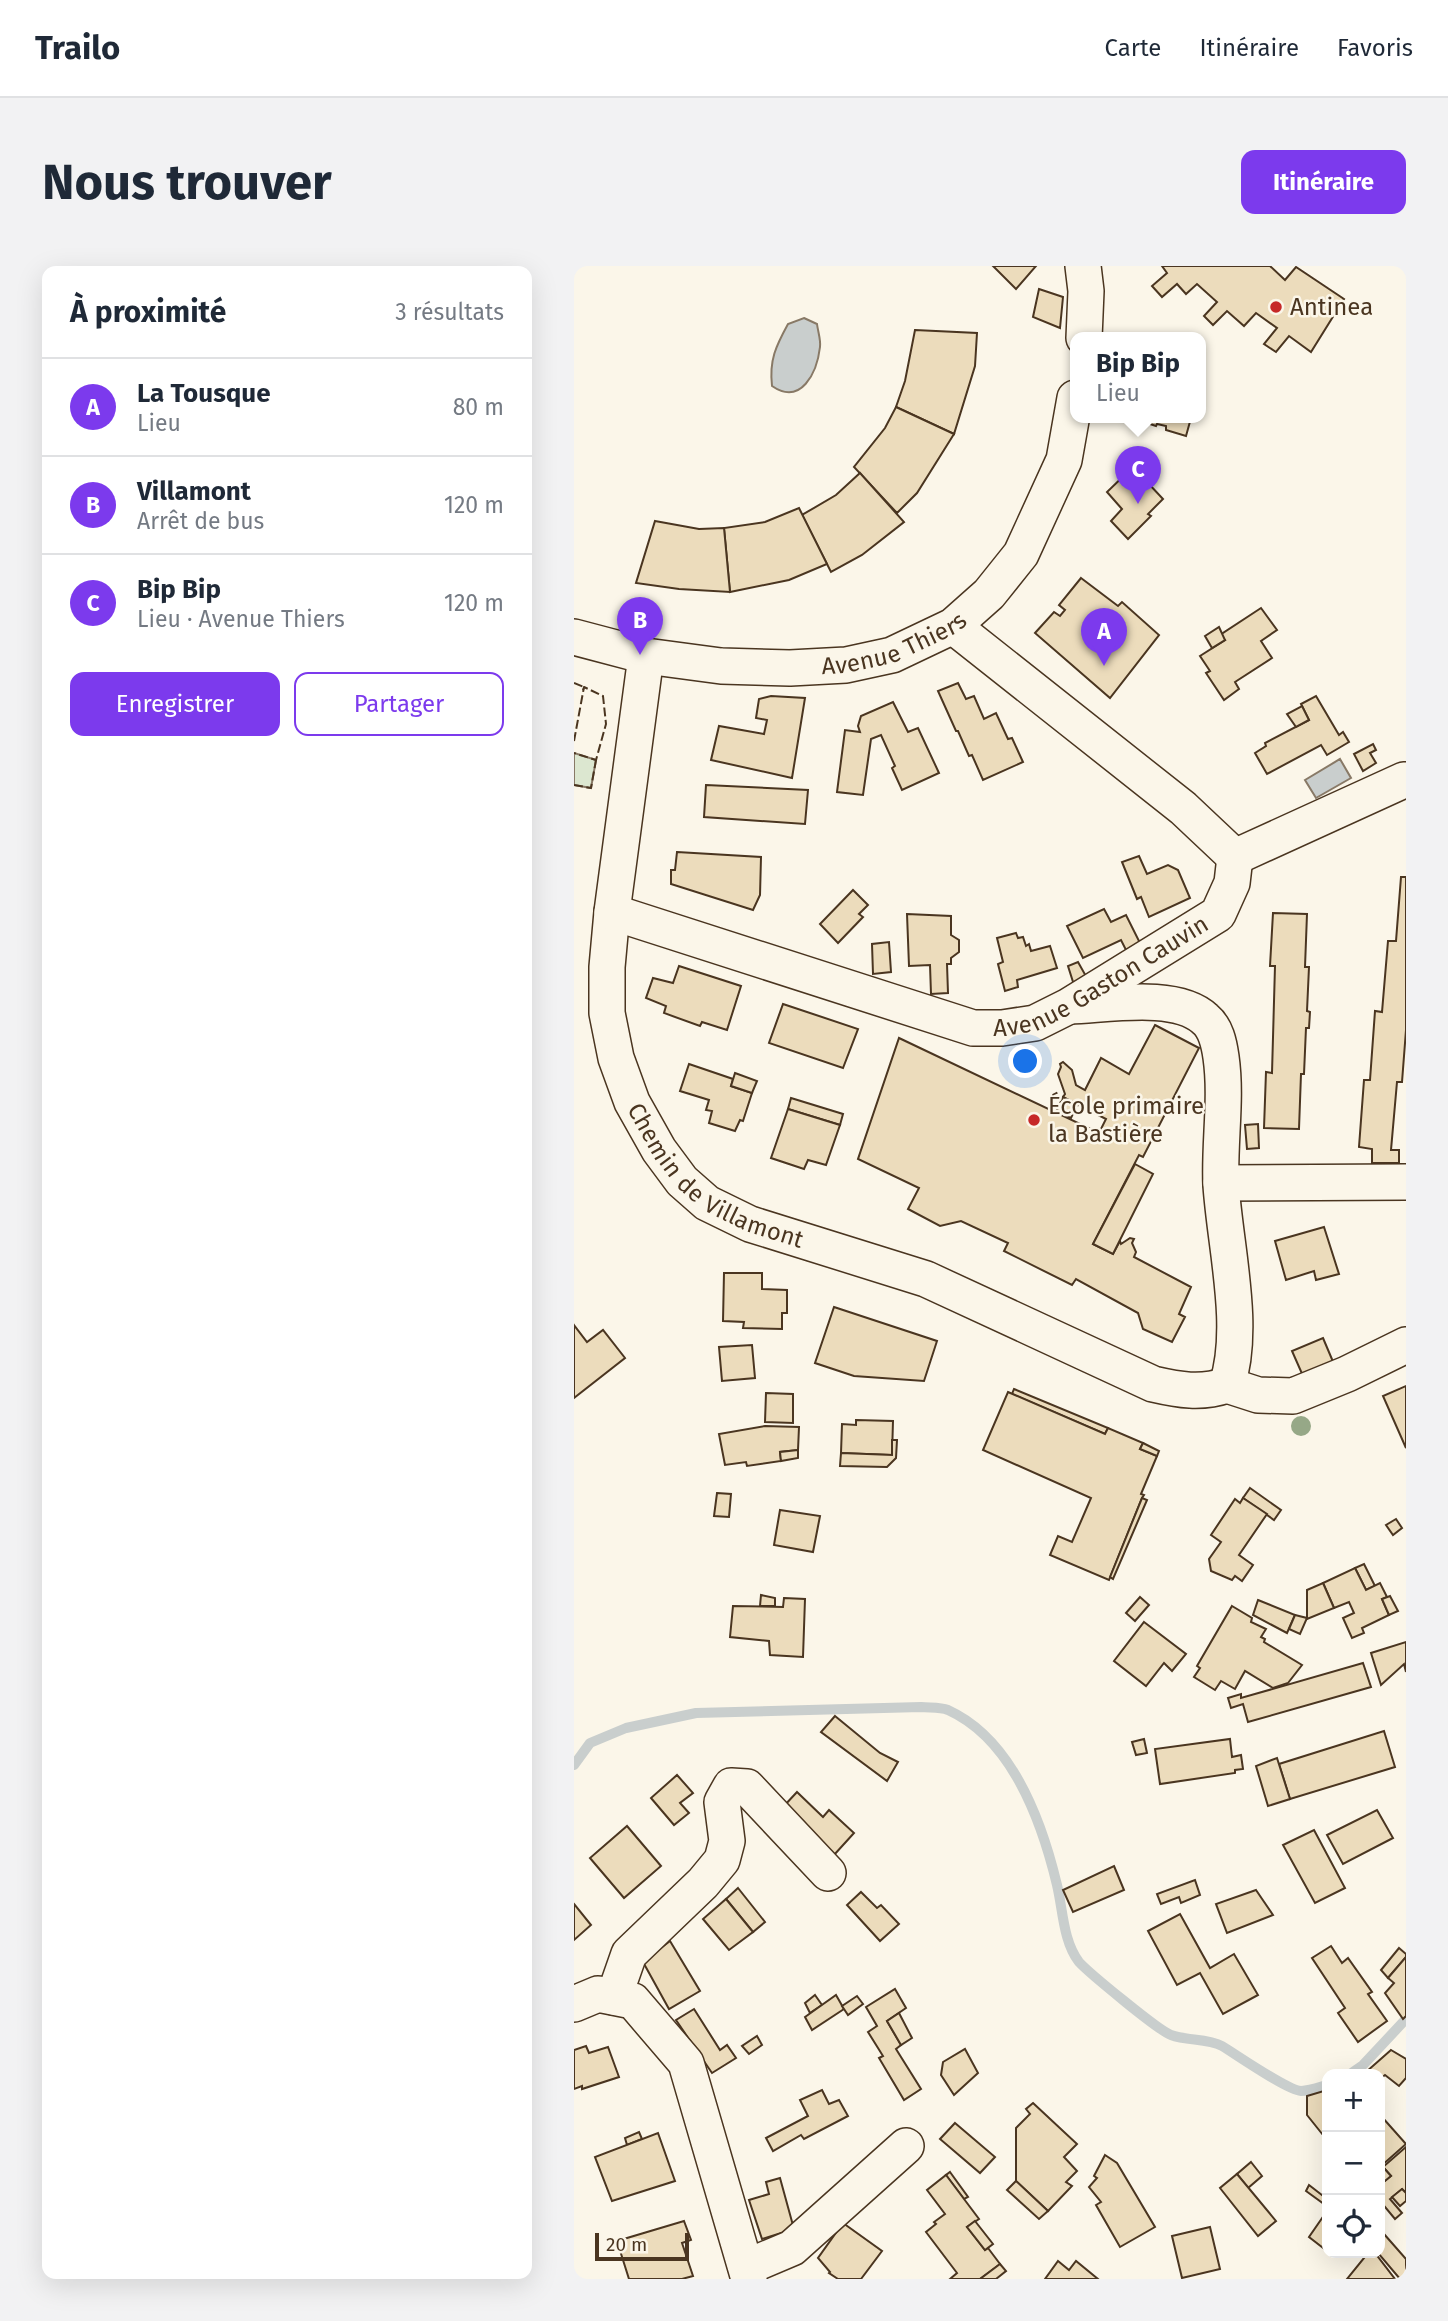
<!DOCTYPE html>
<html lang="fr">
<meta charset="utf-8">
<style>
:root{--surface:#fff;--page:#f2f2f3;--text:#1f2937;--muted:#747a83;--line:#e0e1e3;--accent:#7c3aed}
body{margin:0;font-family:"Fira Sans",sans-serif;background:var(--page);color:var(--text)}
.controls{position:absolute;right:21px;bottom:21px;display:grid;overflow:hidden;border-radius:14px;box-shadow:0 7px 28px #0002}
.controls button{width:63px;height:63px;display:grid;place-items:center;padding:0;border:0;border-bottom:2px solid var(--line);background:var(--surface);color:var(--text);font:35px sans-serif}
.scale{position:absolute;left:21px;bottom:18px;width:94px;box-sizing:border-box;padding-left:7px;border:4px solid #4a3520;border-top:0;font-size:19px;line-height:24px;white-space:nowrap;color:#4a3520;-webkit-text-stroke:5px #fbf6e9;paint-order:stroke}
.you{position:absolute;left:452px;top:796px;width:24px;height:24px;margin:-18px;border:5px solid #fff;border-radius:50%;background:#1a73e8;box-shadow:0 0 0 10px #1a73e833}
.badge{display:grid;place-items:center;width:46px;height:46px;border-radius:50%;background:var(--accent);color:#fff;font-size:23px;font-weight:700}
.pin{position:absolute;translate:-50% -58px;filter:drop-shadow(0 2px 4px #0008)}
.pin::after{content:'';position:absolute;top:37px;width:24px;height:21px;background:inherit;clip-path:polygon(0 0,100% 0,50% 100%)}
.popup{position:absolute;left:496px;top:66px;width:136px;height:91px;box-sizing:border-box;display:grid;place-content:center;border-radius:14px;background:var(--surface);filter:drop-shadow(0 2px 5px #0005);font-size:23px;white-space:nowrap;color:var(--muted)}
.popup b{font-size:26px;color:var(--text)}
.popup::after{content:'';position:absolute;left:50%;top:100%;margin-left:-14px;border:14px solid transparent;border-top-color:var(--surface)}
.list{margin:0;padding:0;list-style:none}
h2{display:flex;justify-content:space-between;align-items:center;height:91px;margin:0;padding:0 28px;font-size:30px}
h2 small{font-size:23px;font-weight:400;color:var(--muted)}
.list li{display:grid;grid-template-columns:46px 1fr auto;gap:21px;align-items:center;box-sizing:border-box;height:98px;padding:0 28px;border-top:2px solid var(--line)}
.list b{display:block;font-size:26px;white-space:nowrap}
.list p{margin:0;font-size:23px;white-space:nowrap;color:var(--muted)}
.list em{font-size:23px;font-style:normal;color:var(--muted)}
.actions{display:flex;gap:14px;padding:21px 28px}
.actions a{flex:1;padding:16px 0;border:2px solid var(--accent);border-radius:14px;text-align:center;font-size:24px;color:var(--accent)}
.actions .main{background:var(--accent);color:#fff}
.icon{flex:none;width:38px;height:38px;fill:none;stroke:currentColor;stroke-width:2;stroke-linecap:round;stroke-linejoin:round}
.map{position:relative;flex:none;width:832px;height:2013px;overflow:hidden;border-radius:14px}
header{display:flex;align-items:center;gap:42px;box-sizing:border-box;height:98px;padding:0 35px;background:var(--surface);border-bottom:2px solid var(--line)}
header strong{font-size:33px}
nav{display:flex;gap:38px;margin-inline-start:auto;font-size:24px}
.intro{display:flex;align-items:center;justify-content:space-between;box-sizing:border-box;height:168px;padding:0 42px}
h1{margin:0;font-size:49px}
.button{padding:18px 32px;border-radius:14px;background:var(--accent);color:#fff;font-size:24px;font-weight:700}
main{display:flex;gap:42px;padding:0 42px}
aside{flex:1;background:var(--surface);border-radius:14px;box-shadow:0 7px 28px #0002}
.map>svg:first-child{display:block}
.green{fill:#dce7d0;stroke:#887966;stroke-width:2}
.water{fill:#c9cecd;stroke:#887966;stroke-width:2}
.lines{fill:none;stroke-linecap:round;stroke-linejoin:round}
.stream{stroke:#c9cecd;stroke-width:10}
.building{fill:#ecdcbc;stroke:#4a3520;stroke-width:2}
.minor-casing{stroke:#4a3520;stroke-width:38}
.minor{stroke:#fbf6e9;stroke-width:35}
.fence{stroke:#4a3520;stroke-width:2;stroke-dasharray:9 3.5;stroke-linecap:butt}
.tree{fill:#96a887}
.poi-dot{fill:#c62828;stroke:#fbf6e9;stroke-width:2.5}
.labels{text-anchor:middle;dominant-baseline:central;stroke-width:5;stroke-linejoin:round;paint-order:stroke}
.poi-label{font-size:24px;fill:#4a3520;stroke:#fbf6e9;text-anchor:start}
.street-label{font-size:24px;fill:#4a3520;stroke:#fbf6e9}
</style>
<header>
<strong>Trailo</strong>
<nav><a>Carte</a><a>Itinéraire</a><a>Favoris</a></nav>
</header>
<div class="intro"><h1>Nous trouver</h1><a class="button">Itinéraire</a></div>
<main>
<aside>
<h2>À proximité<small>3 résultats</small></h2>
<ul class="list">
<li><span class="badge">A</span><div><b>La Tousque</b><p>Lieu</p></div><em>80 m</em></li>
<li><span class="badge">B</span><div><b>Villamont</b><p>Arrêt de bus</p></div><em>120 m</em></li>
<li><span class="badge">C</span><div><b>Bip Bip</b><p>Lieu · Avenue Thiers</p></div><em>120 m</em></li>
</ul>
<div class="actions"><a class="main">Enregistrer</a><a>Partager</a></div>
</aside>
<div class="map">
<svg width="832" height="2013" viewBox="0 0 832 2013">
<rect width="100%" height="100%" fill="#fbf6e9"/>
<!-- green -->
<polygon class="green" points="0,487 22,494 17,522 0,519"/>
<!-- water -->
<g class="water">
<path d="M230,52L243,58C244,66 247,74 246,81C243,107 227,140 198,120C195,94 202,80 214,58Z"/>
<polygon points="766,493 777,512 742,532 731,514"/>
</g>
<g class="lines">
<!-- stream -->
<g class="stream">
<path d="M0,1499L16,1477L52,1462L122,1447L347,1441C356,1442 366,1441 374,1444C438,1473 468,1556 483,1619C489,1644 489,1675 505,1696C514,1706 585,1765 597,1769C613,1775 634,1772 648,1780C663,1789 713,1824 727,1825C735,1825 746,1821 753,1819"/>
<polyline points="776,1808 789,1799 832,1753"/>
</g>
</g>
<!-- building -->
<g class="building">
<polygon points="419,0 462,0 442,23"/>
<polygon points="588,0 696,0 711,14 722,1 770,33 737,86 715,70 702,86 690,78 703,62 682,47 670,60 653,45 639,59 630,50 643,36 623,18 612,28 603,18 588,31 578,20 593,7"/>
<polygon points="465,23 489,31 486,62 459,51"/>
<polygon points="341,64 403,67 401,100 380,168 322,141 331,115"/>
<polygon points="322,141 380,168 343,227 323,247 280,201 311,162"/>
<polygon points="558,152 617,152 612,170 592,164 592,160 583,158 582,160"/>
<polygon points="559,201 589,233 574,248 577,250 554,273 537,255 548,243 533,226"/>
<polygon points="286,207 330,256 288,289 257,306 228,249 262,229"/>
<polygon points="225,242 253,298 215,314 156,326 150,262 191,256"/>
<polygon points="81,255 125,263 150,262 156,326 105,323 62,317"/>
<polygon points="507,312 544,340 548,336 585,369 536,432 461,367 480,346 486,350 491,344 485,339"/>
<polygon points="687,342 703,364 687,375 698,392 661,416 665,423 650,434 632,407 636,405 626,390 651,374 646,369"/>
<polygon points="645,361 651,374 638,382 631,370"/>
<polygon points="384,417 392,433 400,430 410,453 422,447 434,473 438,472 449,496 409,514 398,489 395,490 384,465 382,465 364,425"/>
<polygon points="197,430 231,432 218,512 137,494 145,460 190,468 193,454 182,452 185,433"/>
<polygon points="742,430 765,469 769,466 775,476 753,489 747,479 693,508 681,487 692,480 691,477 735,454 727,438"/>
<polygon points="319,436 334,466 344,462 365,507 328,524 318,502 321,500 307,469 297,473 289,529 263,526 271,464 286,466 284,460 287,450"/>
<polygon points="728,440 735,454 722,461 713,448"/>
<polygon points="799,478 802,484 796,487 802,497 789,505 780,488"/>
<polygon points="132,519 234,524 231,558 130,551"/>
<polygon points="103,586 187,591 186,629 179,644 97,618 97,604 101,604"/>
<polygon points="565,590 573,608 594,599 604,604 616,632 575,651 567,631 563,633 548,596"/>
<polygon points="827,611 832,611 832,764 828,816 823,816 817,884 825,884 825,897 798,897 798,883 785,881 790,814 796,814 801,745 808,746 814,675 822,675"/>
<polygon points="279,624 294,639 285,648 289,651 264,677 246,658"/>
<polygon points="530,643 537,656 552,649 569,683 555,690 547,674 509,692 493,660"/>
<polygon points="699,647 733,648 731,701 735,701 733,745 736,746 735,762 732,762 730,808 727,808 725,863 690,862 692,806 698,807 701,700 696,700"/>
<polygon points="333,648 377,650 377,669 385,674 385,686 377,692 377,698 373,698 374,727 357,728 356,699 335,700"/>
<polygon points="442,667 444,672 449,671 452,680 455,678 457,685 476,680 483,702 443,714 444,721 431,725 424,698 429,696 423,672"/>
<polygon points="315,676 317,706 299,708 298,678"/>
<polygon points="504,696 513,712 500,719 494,700"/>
<polygon points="105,700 167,720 153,764 128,756 126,760 90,747 92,740 72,732 79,712 99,717"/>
<polygon points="209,738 284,763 269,802 195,777"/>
<polygon points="581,759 625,782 569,891 565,889 519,978 539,988 546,975 547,978 556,972 560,973 558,977 562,986 560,991 617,1021 605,1048 611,1051 598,1076 569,1063 564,1047 502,1013 498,1019 430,985 434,977 387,955 366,960 334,943 345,922 284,893 325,772 525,867 532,853 489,831 491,828 484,808 487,801 486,798 489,796 498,804 502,819 511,824 527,792 555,808"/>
<polygon points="115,798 159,813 157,820 178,827 169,855 166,854 161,865 135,857 138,845 132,844 135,834 106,825"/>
<polygon points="161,807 183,815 178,827 157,820"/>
<polygon points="489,831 503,839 497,852 482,846"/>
<polygon points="217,832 269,848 266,859 214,843"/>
<polygon points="214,843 266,859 252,899 234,894 230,903 197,892"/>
<polygon points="684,858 685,882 673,883 671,859"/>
<polygon points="561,898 579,908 539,988 519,978"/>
<polygon points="750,961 765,1008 742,1014 740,1005 712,1014 701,975"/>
<polygon points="150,1007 188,1007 188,1023 213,1024 213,1047 208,1047 208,1063 169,1062 170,1056 149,1055"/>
<polygon points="260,1041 363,1075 350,1115 280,1110 241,1097"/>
<polygon points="0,1059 13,1076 29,1064 51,1092 0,1132"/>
<polygon points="749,1072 760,1098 729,1110 718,1085"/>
<polygon points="178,1079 181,1112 148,1115 145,1081"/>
<polygon points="832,1120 832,1182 809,1130"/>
<polygon points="440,1123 534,1162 531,1168 438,1128"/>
<polygon points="434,1126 531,1168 534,1162 569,1177 566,1183 583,1190 567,1228 570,1229 568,1232 535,1314 476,1289 484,1270 498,1276 517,1232 409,1184"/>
<polygon points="192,1127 219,1128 219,1157 191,1156"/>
<polygon points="282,1154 319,1155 318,1189 267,1187 268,1158 282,1159"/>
<polygon points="191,1160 225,1161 224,1184 206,1186 207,1195 173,1200 172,1196 151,1199 145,1168"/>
<polygon points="318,1174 323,1174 322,1192 313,1201 266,1200 267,1187 318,1189"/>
<polygon points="569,1177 585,1185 583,1190 566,1183"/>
<polygon points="224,1184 224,1192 207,1195 206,1186"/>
<polygon points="676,1222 707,1244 700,1254 669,1232"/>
<polygon points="143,1227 157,1228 155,1251 140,1250"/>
<polygon points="568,1232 573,1234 539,1313 536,1311"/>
<polygon points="669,1232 693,1248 665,1289 679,1299 668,1315 661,1310 658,1314 637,1305 635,1293 647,1276 637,1269 661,1233 666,1237"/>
<polygon points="206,1244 246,1250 239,1286 200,1279"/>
<polygon points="822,1253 828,1262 819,1269 812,1259"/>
<polygon points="790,1298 801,1320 792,1324 781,1302"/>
<polygon points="781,1302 792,1324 806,1317 813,1331 808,1333 815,1349 788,1362 790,1367 778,1372 769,1352 780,1347 775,1336 760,1342 749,1317"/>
<polygon points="749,1317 760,1342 733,1353 733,1324"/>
<polygon points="187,1329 201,1332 201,1340 186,1340"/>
<polygon points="816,1330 824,1345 815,1349 808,1333"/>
<polygon points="566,1331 575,1339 561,1355 552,1347"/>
<polygon points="210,1332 231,1333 229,1391 196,1389 195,1375 156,1371 159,1340 209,1341"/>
<polygon points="684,1334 721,1349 713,1367 679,1349"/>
<polygon points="658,1340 678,1352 677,1356 692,1363 687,1371 691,1373 690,1376 728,1399 714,1417 699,1422 671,1405 661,1423 647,1415 641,1424 620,1411 626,1402 623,1400"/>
<polygon points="721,1349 733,1352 726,1368 715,1363"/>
<polygon points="570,1356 612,1388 598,1405 590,1397 572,1420 540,1395"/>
<polygon points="832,1376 832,1406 830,1398 807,1419 797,1387"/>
<polygon points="789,1397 797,1421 674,1456 669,1438 657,1442 654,1432 667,1428 667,1432"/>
<polygon points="261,1450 306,1487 324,1496 313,1515 247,1466"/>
<polygon points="810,1465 821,1501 716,1533 705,1498"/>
<polygon points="570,1473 573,1487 562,1489 558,1476"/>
<polygon points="656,1473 658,1491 667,1489 669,1503 661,1504 661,1507 586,1518 581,1483"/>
<polygon points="703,1492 716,1533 694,1540 682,1500"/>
<polygon points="103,1509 119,1527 106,1537 115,1547 100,1559 77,1532"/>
<polygon points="223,1526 249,1551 255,1544 280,1567 260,1589 209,1541"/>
<polygon points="803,1544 819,1572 769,1598 753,1569"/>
<polygon points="53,1560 87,1600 50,1632 16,1592"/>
<polygon points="740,1564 771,1622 741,1637 709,1579"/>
<polygon points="540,1600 550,1624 499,1646 489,1624"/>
<polygon points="621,1614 626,1629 607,1637 605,1631 587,1638 583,1628"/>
<polygon points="164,1622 191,1656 179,1666 152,1633"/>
<polygon points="682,1624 699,1649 653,1667 642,1638"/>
<polygon points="287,1626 303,1642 307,1639 325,1658 306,1675 273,1639"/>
<polygon points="152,1633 179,1666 155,1684 129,1653"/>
<polygon points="0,1638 17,1659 0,1674"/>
<polygon points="606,1648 636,1702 660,1688 684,1729 649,1748 626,1707 603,1719 574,1665"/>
<polygon points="96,1675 126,1725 95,1743 69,1696"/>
<polygon points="757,1680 768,1697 774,1692 798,1726 794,1728 813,1755 784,1776 764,1747 771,1742 738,1692"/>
<polygon points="825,1682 832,1688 832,1691 814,1712 807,1704"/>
<polygon points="832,1691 832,1750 829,1753 811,1727 820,1717 814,1712"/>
<polygon points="321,1723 332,1742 313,1755 327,1779 322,1783 347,1823 330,1834 305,1792 309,1790 294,1766 303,1760 292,1741"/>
<polygon points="241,1729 248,1739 236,1747 231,1737"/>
<polygon points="262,1729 270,1743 238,1764 231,1751"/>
<polygon points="283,1730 289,1738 274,1749 268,1740"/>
<polygon points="120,1743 146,1784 153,1779 162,1792 138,1807 102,1754"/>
<polygon points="325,1747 338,1772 327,1779 313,1755"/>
<polygon points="183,1770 188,1779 175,1788 168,1780"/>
<polygon points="12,1780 15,1787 34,1781 45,1811 8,1823 8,1820 0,1823 0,1784"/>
<polygon points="391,1783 404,1807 380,1829 367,1809 369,1796"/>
<polygon points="817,1784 832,1793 832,1812 825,1820 811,1809 806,1813 806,1808 792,1806"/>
<polygon points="248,1824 255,1838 265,1834 274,1850 230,1873 227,1869 199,1885 192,1872 234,1850 226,1834"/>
<polygon points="753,1824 753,1874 733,1849 733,1830"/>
<polygon points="459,1837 503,1878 490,1891 503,1905 492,1916 498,1920 474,1945 442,1915 442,1862 456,1848 452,1843"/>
<polygon points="808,1851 832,1878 806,1901 806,1853"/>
<polygon points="381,1857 421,1891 406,1907 366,1873"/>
<polygon points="65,1866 68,1873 53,1879 51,1872"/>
<polygon points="84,1867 101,1915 38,1935 21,1891"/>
<polygon points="832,1881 832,1927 828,1923 816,1933 828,1947 821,1953 806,1935 806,1919 817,1910 809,1901"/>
<polygon points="531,1889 543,1897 581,1961 546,1981 522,1939 527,1936 515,1921 523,1912 520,1910"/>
<polygon points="677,1896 688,1910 674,1922 663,1908"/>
<polygon points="809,1901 817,1910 806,1919 806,1903"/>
<polygon points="376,1906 394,1931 390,1933 372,1909"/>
<polygon points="663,1908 702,1955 684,1970 646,1922"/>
<polygon points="372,1909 405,1953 393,1961 411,1984 414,1982 426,1998 406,2013 376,2013 383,2007 352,1966 362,1958 360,1956 371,1948 353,1924"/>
<polygon points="206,1912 220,1963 188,1973 175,1934 195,1928 192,1916"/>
<polygon points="442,1915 474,1945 465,1953 433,1924"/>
<polygon points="735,1919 753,1933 750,1938 732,1925"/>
<polygon points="828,1923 832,1927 832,1935 826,1940 818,1931"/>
<polygon points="753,1945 753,1985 735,1971"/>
<polygon points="110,1955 117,1974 108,1977 119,2010 108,2013 55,2013 43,1975"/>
<polygon points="401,1955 419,1978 411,1984 393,1961"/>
<polygon points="269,1957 308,1985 287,2013 264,2013 255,2007 256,2006 244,1992"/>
<polygon points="636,1961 646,2003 608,2012 598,1970"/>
<polygon points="810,1968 832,1993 832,2010 830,2013 826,2013 804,1987 806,1972"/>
<polygon points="794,1987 801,1987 821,2013 773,2013"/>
<polygon points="484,1995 495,2004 502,1995 524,2013 471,2013"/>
<polygon points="426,1998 432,2005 422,2013 406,2013"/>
</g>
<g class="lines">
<!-- minor casing -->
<g class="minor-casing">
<g id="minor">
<polyline points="509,0 512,25 510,72"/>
<polyline points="379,360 609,542 661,591"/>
<path id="s1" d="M0,371L72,390L147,400L216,402L272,399L318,389L379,360L415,328L447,288L490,194L501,132"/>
<path id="s2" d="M72,390L38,646L33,701V747L42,792L58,836L85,884L108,915L133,937L176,958L352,1013L579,1118C605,1124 627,1128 653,1119"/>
<polyline points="661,591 830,514"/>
<path id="s3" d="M38,646L399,762H428L461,757L495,740L644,648L658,617L661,591"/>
<path d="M496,740C533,739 602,726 631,753C642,762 645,777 647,791C653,833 645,877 647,919C651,980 672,1061 653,1119"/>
<polyline points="647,917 832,916"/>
<polyline points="653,1119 684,1129 719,1130 773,1108 832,1079"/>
<polyline points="40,1731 55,1688 129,1617 148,1594 153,1575 148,1536 157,1520 173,1521 254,1607"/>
<polyline points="0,1738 24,1728 59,1735 112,1797 175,2013"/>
<polyline points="173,2001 218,1982 332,1880"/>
</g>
</g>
<!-- minor -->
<use href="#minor" class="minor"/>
<!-- fence -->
<g class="fence">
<polyline points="0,417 10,421 9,424"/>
<polyline points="0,475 10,421 29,430 32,458 22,494 0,487"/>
<polyline points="0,519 17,522 22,494 20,494"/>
</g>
</g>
<!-- trees -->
<circle class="tree" cx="727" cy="1160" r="10"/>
<!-- markers -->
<g class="poi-dot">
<circle cx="702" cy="41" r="7"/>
<circle cx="460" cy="854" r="7"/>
</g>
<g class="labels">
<!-- poi labels -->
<g class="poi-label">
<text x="716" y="41">Antinea</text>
<text x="474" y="840">École primaire<tspan x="474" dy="28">la Bastière</tspan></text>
</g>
<!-- street labels -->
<g class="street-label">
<text stroke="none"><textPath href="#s1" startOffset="327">Avenue Thiers</textPath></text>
<text stroke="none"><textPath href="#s3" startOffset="520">Avenue Gaston Cauvin</textPath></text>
<text stroke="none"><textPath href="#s2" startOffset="569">Chemin de Villamont</textPath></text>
</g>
</g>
</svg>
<div class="controls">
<button>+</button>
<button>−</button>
<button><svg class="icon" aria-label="locate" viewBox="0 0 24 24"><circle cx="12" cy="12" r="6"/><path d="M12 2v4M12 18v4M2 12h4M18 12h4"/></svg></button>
</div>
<div class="scale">20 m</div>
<div class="you"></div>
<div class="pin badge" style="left:530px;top:400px">A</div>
<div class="pin badge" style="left:66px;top:389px">B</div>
<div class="pin badge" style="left:564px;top:238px">C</div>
<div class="popup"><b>Bip Bip</b>Lieu</div>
</div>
</main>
